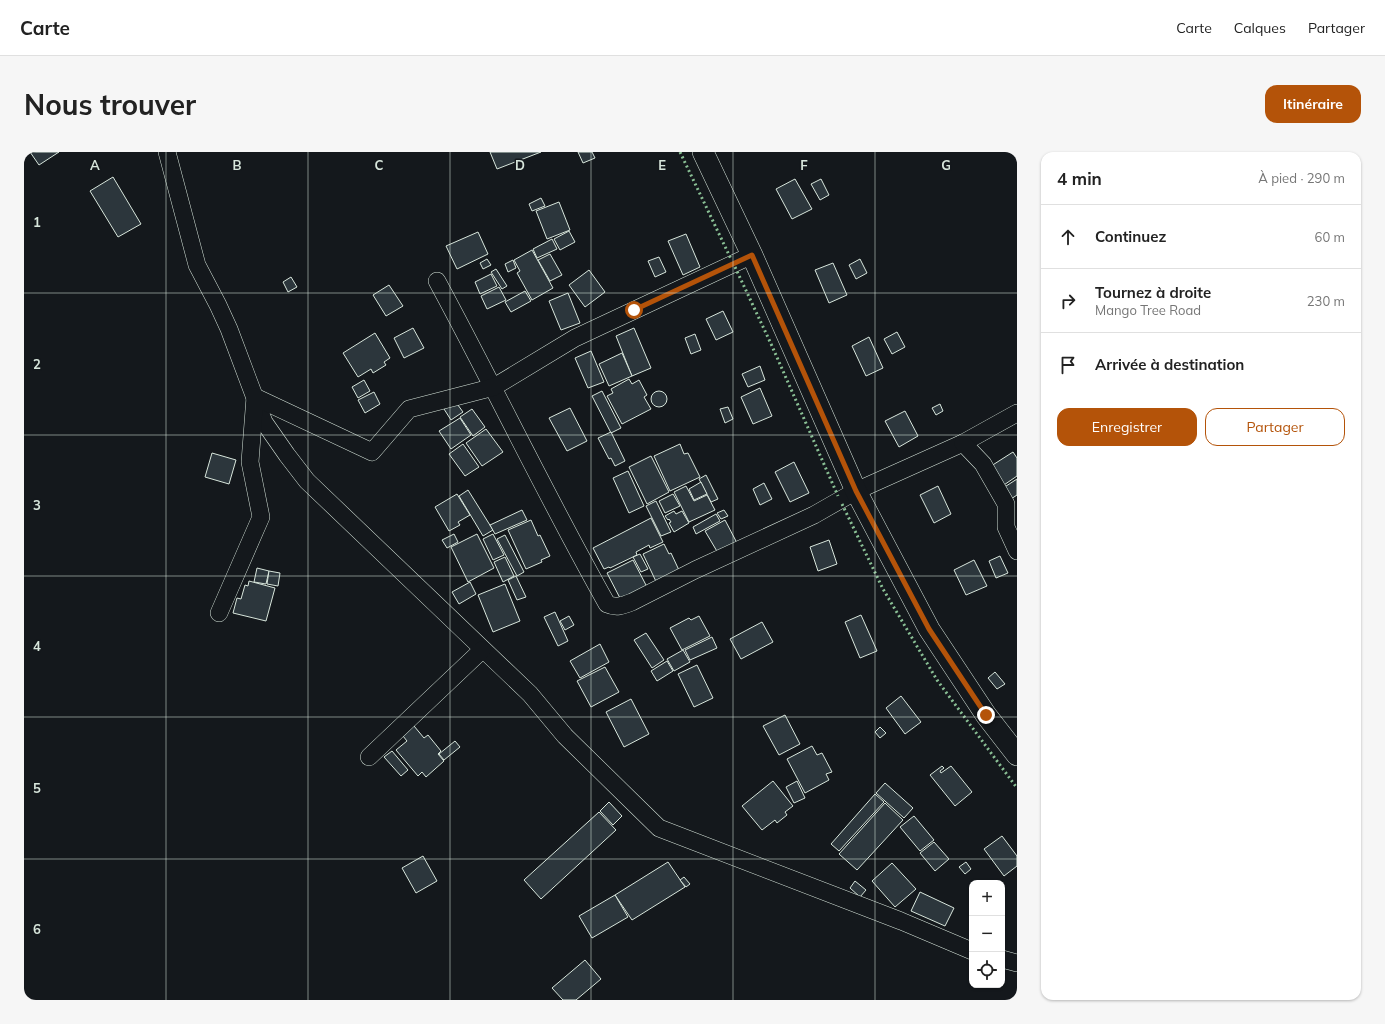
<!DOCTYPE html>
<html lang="fr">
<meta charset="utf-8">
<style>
:root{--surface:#fff;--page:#f6f6f6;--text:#222;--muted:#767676;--line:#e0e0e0;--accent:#b45309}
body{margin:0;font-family:Mulish,sans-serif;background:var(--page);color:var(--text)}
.controls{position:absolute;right:12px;bottom:12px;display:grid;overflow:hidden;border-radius:8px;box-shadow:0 1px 3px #0004}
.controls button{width:36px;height:36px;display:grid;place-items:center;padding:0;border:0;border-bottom:1px solid var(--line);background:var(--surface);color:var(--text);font:20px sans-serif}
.stop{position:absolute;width:12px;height:12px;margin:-9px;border:3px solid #b45309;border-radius:50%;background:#fff}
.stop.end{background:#b45309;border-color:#fff;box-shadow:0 1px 4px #0008}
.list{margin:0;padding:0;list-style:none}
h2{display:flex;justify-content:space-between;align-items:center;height:52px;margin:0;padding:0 16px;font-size:17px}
h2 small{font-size:13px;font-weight:400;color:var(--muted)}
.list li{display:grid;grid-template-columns:26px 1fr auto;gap:12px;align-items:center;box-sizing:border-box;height:64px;padding:0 16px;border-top:1px solid var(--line)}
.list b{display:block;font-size:15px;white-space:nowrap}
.list p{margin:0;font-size:13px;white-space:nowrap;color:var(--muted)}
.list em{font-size:13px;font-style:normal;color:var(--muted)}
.actions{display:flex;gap:8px;padding:12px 16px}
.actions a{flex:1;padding:9px 0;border:1px solid var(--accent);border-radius:12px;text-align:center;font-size:14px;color:var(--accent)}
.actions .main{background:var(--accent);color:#fff}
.icon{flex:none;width:22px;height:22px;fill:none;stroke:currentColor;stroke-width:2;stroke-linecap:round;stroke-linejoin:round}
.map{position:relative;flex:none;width:993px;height:848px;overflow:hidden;border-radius:12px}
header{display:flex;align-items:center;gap:24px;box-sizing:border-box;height:56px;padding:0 20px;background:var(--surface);border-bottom:1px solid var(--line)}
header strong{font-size:19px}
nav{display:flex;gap:22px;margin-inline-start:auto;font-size:14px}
.intro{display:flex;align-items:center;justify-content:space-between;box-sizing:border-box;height:96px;padding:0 24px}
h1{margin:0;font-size:28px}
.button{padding:10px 18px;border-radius:12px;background:var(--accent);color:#fff;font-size:14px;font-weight:700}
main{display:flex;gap:24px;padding:0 24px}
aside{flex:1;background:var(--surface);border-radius:12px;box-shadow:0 1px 3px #0004}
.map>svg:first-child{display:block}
.building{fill:#2c363c;stroke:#d8e6dc}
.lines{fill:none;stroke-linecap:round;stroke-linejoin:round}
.minor-casing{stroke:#d8e6dc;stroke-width:18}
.major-casing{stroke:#d8e6dc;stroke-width:22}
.minor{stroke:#14181c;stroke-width:17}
.major{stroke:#14181c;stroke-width:21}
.hedge{stroke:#8ac095;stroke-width:3;stroke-dasharray:2 3;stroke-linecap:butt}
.route{stroke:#b45309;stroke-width:5}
.grid{fill:none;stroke:#d8e6dc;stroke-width:1;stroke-opacity:0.55}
.grid-label{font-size:13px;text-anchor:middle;font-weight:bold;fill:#d8e6dc;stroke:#14181c;stroke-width:3;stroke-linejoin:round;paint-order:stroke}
</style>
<header>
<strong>Carte</strong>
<nav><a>Carte</a><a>Calques</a><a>Partager</a></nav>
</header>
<div class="intro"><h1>Nous trouver</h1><a class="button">Itinéraire</a></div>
<main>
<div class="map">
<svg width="993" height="848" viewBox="0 0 993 848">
<rect width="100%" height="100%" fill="#14181c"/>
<!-- building -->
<g class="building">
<polygon points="6,0 35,0 15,13"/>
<polygon points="466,0 517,0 473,17"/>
<polygon points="554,0 568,0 571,6 559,11"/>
<polygon points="89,25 117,72 94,85 66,39"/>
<polygon points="771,27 788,57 768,67 752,37"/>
<polygon points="797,27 805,43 796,48 787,32"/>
<polygon points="517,46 521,54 508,59 505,52"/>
<polygon points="535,50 546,78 523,87 512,59"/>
<polygon points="545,79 551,90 536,98 530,87"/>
<polygon points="454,80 464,102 433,117 422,94"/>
<polygon points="662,82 676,115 659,123 644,89"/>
<polygon points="528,87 533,97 513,106 509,97"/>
<polygon points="508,98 529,136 508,148 493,121 496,119 490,108"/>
<polygon points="526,102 538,123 526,129 514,108"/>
<polygon points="635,105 642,120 631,125 624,109"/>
<polygon points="463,107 467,113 459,117 456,111"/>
<polygon points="836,107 843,121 832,127 825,113"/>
<polygon points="489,108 492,116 484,120 481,112"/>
<polygon points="809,111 823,143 805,151 791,118"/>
<polygon points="472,117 483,134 478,137 467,120"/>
<polygon points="565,118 581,140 561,155 545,133"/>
<polygon points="467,122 473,134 456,142 451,130"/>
<polygon points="267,125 273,135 264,140 259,130"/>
<polygon points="365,133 379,154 362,164 349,143"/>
<polygon points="475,135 482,148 463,157 457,144"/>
<polygon points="501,139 507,149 487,160 481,150"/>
<polygon points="544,141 556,171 537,178 525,149"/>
<polygon points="699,159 709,180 692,188 682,167"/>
<polygon points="389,176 400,196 380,206 370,186"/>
<polygon points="610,176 627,216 608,224 592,184"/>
<polygon points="873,180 881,195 868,202 860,187"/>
<polygon points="351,181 366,206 360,210 362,213 349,221 347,217 334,225 319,201"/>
<polygon points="671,182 677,198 667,202 661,186"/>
<polygon points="845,185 859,216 842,224 828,194"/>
<polygon points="567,199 580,230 564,236 551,206"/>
<polygon points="598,201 608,224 585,234 575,212"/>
<polygon points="736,214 741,228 724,235 718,222"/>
<polygon points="605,227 608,232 615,228 623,243 620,245 627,257 598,272 583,244 589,241 587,237"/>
<polygon points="340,228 346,239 334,246 328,235"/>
<polygon points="736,236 748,264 729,272 717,245"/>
<polygon points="578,239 597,276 587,281 568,244"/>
<circle cx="635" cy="247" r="8"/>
<polygon points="350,240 356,252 341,261 334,248"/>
<polygon points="431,249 439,260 427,268 420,257"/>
<polygon points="916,252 919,259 912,263 908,256"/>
<polygon points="704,255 709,267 701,271 696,257"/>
<polygon points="546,256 563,289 543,299 525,266"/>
<polygon points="448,257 461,275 449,284 436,265"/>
<polygon points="881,259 894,284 875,295 861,269"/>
<polygon points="436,266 447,283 427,297 415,279"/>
<polygon points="462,277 479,300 458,314 442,291"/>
<polygon points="587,280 601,309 591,314 587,306 585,307 574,286"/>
<polygon points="439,292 455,315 441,324 425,302"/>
<polygon points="656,292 660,302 664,301 676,325 646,339 630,304"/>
<polygon points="989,300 993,306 993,324 977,335 964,316"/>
<polygon points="188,301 212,308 205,332 181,325"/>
<polygon points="627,304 645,340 623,352 605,315"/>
<polygon points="770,310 785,341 766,350 751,320"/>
<polygon points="604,319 620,354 605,361 589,326"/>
<polygon points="682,323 694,347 687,350 675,327"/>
<polygon points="993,327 993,343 984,349 976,338"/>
<polygon points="677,330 683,342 670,348 665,337"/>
<polygon points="740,331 748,347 736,353 729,337"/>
<polygon points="662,334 670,349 683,343 691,358 665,370 650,340"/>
<polygon points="914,334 927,362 910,371 896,343"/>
<polygon points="444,338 469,378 459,384 435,344"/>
<polygon points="433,342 446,363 434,370 436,373 425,379 411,355"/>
<polygon points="649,342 656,354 641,361 635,349"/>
<polygon points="632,349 647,380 637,384 622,354"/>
<polygon points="498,358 503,368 471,382 466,373"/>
<polygon points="700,358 704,364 697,367 693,361"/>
<polygon points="650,359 652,362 658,359 665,371 650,380 645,371 647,370 645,367 644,368 641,364"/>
<polygon points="692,362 696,369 672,382 669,375"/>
<polygon points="627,366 639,390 626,396 625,393 612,400 613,403 586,416 585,415 580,417 569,396"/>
<polygon points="507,368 514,384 516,383 526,404 517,408 518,410 502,417 484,378"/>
<polygon points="701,368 713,391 694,401 681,379"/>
<polygon points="430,382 434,390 423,396 418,388"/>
<polygon points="453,382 470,416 444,430 427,395"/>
<polygon points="469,382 480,403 469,408 459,387"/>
<polygon points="481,383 500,420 493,424 473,387"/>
<polygon points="805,388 813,412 794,419 786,395"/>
<polygon points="640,392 645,402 647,401 660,429 637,440 619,402"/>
<polygon points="616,402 624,417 617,420 609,405"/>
<polygon points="976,404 984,421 972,426 965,409"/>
<polygon points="481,405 490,424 479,430 470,410"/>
<polygon points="609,408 623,435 597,448 583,421"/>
<polygon points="950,408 963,434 942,443 930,418"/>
<polygon points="233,416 245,419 242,432 230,430"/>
<polygon points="245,419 256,421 254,434 243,432"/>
<polygon points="492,424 502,445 493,448 484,428"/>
<polygon points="225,429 251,436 242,469 209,461 213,446 217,447 221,433 224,434"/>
<polygon points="446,430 452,442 435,452 428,440"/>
<polygon points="481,432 496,469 469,480 454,443"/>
<polygon points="531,460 544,489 534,494 520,465"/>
<polygon points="837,463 853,499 836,506 821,470"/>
<polygon points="545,464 550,473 541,478 536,469"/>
<polygon points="675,464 686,484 658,498 646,476 665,466 667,468"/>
<polygon points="738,470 749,490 717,507 706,487"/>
<polygon points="622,481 640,508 628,516 610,488"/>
<polygon points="688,485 693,496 666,508 661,498"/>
<polygon points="576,492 585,510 556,526 546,509"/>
<polygon points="659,498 666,510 650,519 643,507"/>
<polygon points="643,509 649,519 633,529 627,519"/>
<polygon points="673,513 689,546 670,555 654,522"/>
<polygon points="581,515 595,540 567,555 553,529"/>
<polygon points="971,520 981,532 973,537 964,526"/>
<polygon points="877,544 897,570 881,582 862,556"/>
<polygon points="607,547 625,582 600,595 582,560"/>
<polygon points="761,563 776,592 755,603 739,574"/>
<polygon points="390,574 400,586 404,583 417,599 414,602 420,609 402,625 398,620 394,624 372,598 383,589 379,584"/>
<polygon points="856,575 862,581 856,586 851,580"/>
<polygon points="431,589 436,595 420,608 415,602"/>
<polygon points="788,594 793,603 798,601 808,620 802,622 805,628 781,641 763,607"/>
<polygon points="368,599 384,618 377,624 360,605"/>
<polygon points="918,614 920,616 916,619 917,621 927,614 948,640 931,654 906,623"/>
<polygon points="749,629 769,654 761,660 763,663 753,671 751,668 738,678 718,654"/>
<polygon points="773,629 781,646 770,651 762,635"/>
<polygon points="861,631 889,656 880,666 852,641"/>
<polygon points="851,642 860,650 815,699 807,692"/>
<polygon points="585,650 598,664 589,673 576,659"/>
<polygon points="861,651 879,668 833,718 815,702"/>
<polygon points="575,660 592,678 517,747 500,728"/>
<polygon points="890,664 910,688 896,699 876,675"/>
<polygon points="978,684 993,704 993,714 980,724 960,697"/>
<polygon points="910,690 925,707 911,719 896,701"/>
<polygon points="399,704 413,729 392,741 378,716"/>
<polygon points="644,710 661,735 608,768 591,743"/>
<polygon points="942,710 947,717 941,722 935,715"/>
<polygon points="868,711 892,737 871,755 848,729"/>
<polygon points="660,725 666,732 662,735 656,728"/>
<polygon points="831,729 842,738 836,745 826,736"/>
<polygon points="896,740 930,756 921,774 887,759"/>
<polygon points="591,743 604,765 568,786 555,764"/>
<polygon points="561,808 577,827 552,848 539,848 528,836"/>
</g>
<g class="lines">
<!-- minor casing -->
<g class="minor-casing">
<g id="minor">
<polyline points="143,0 173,113 194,153 205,177 240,270 263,303 283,329 506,542 541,584 635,676 877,769 948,799"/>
<path d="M413,129C471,236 523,346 583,452C592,456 598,454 608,450L671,418L790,363L832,339L939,291L993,261"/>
<polyline points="939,291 959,312 982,352 982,375 993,399"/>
<polyline points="195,461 237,365 226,310 231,245 348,300 385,257 470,235 551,186 728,103"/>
<polyline points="345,605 458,498"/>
<polyline points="978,807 993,811"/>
</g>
</g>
<!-- major casing -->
<g class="major-casing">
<polyline id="major" points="679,0 728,103 832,339 905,477 962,563 993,603"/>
</g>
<!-- minor -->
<use href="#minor" class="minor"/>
<!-- major -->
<use href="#major" class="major"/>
<!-- hedge -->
<g class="hedge">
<polyline points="656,0 707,107"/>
<polyline points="711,115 748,194 814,344"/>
<polyline points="818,352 859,437 913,528 993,636"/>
</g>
</g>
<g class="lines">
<!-- route -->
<polyline class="route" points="610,158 728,103 832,339 905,477 962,563"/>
</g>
<!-- grid -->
<path class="grid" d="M142,0V848M284,0V848M426,0V848M567,0V848M709,0V848M851,0V848M0,141H993M0,283H993M0,424H993M0,565H993M0,707H993"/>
<g class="grid-label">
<text x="71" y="18">A</text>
<text x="213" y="18">B</text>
<text x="355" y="18">C</text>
<text x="496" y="18">D</text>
<text x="638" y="18">E</text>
<text x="780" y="18">F</text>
<text x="922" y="18">G</text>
<text x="13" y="75">1</text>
<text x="13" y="217">2</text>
<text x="13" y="358">3</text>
<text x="13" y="499">4</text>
<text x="13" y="641">5</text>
<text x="13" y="782">6</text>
</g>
</svg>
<div class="controls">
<button>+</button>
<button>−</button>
<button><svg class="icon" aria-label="locate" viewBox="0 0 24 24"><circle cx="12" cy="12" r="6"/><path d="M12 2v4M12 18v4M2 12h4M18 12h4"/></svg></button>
</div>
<div class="stop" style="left:610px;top:158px"></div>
<div class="stop end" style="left:962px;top:563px"></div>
</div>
<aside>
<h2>4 min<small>À pied · 290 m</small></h2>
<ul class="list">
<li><svg class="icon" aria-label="ahead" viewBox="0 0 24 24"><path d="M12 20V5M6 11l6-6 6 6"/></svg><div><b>Continuez</b></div><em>60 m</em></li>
<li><svg class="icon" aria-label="right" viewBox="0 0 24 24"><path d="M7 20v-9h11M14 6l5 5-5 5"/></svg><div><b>Tournez à droite</b><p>Mango Tree Road</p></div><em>230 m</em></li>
<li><svg class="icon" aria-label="arrive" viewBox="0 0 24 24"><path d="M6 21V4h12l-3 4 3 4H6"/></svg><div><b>Arrivée à destination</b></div></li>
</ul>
<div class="actions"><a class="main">Enregistrer</a><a>Partager</a></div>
</aside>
</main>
